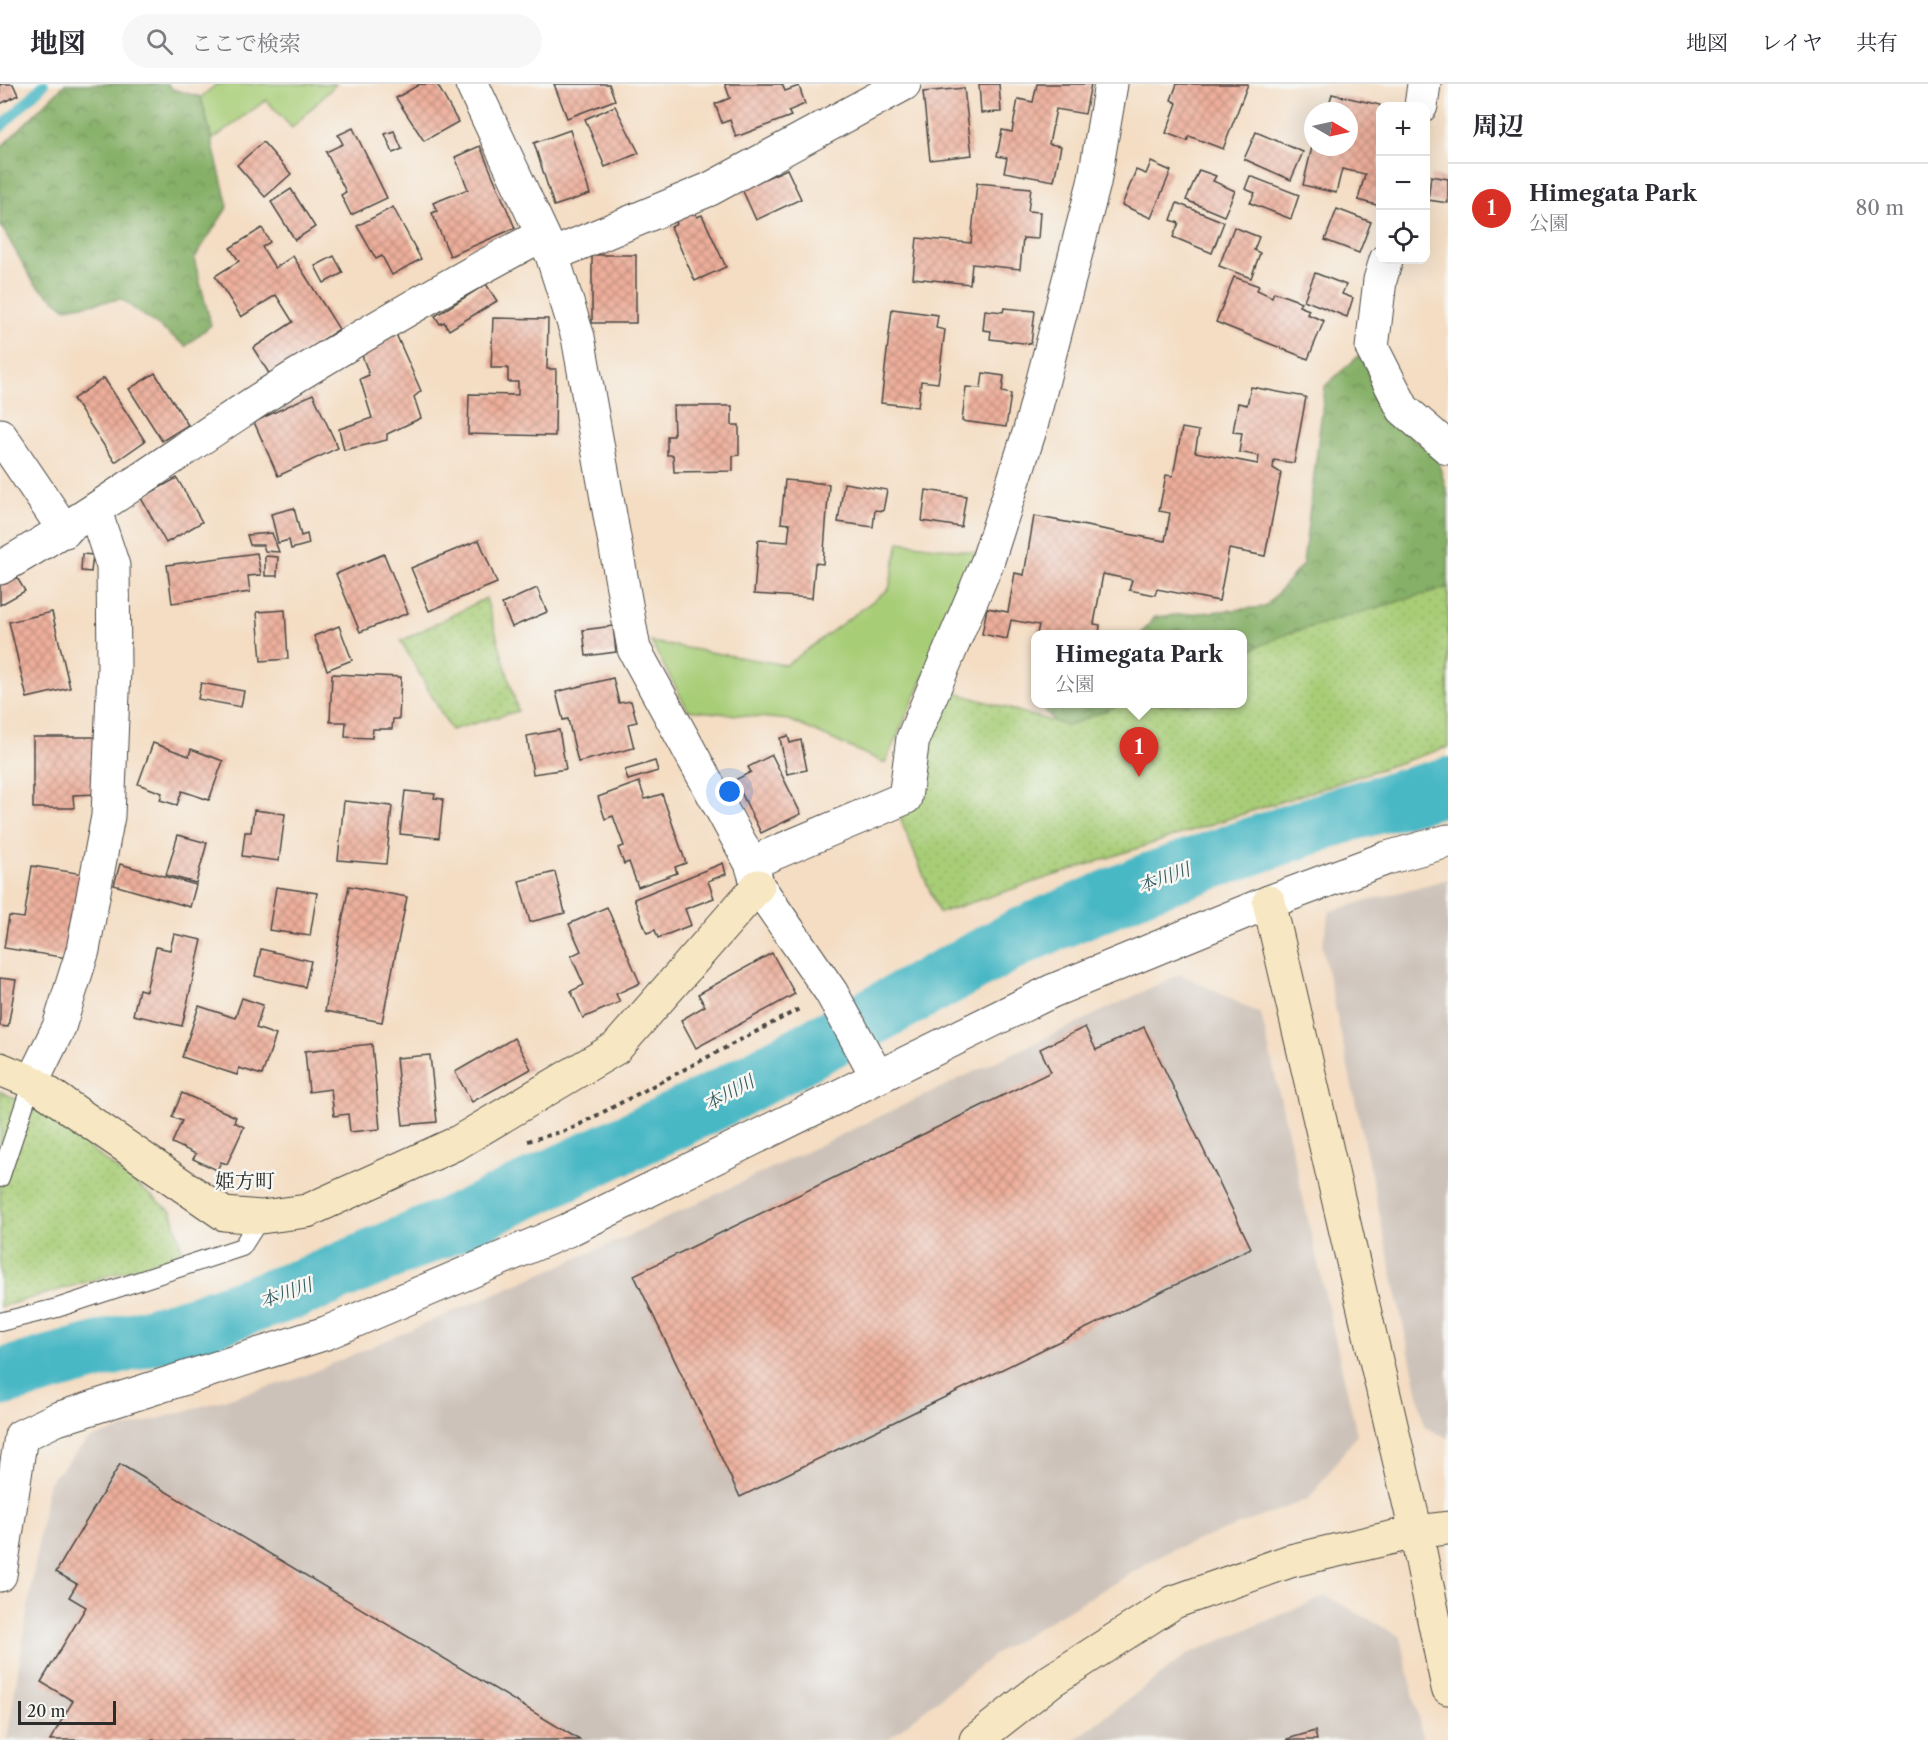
<!DOCTYPE html>
<html lang="ja">
<meta charset="utf-8">
<style>
:root{--surface:#fff;--page:#f7f7f7;--text:#2b2b33;--muted:#7c7c81;--line:#e1e1e2;--accent:#d93025}
body{margin:0;font-family:"Libre Caslon Text","Noto Serif JP",serif;background:var(--page);color:var(--text)}
.controls{position:absolute;right:18px;top:18px;display:grid;overflow:hidden;border-radius:12px;box-shadow:0 6px 24px #0002}
.controls button{width:54px;height:54px;display:grid;place-items:center;padding:0;border:0;border-bottom:2px solid var(--line);background:var(--surface);color:var(--text);font:30px sans-serif}
.compass{position:absolute;left:1304px;top:18px;width:54px;height:54px;border-radius:50%;background:var(--surface);box-shadow:0 6px 24px #0002;rotate:99deg}
.scale{position:absolute;left:18px;bottom:15px;width:98px;box-sizing:border-box;padding-left:6px;border:3px solid #2b2b2b;border-top:0;font-size:16px;line-height:21px;white-space:nowrap;color:#2b2b2b;-webkit-text-stroke:4px #f6f6f2;paint-order:stroke}
.you{position:absolute;left:730px;top:708px;width:21px;height:21px;margin:-15px;border:4px solid #fff;border-radius:50%;background:#1a73e8;box-shadow:0 0 0 9px #1a73e833}
.badge{display:grid;place-items:center;width:39px;height:39px;border-radius:50%;background:var(--accent);color:#fff;font-size:20px;font-weight:700}
.pin{position:absolute;translate:-50% -50px;filter:drop-shadow(0 2px 3px #0008)}
.pin::after{content:'';position:absolute;top:32px;width:21px;height:18px;background:inherit;clip-path:polygon(0 0,100% 0,50% 100%)}
.popup{position:absolute;left:1031px;top:546px;width:216px;height:78px;box-sizing:border-box;display:grid;place-content:center;border-radius:12px;background:var(--surface);filter:drop-shadow(0 2px 4px #0005);font-size:20px;white-space:nowrap;color:var(--muted)}
.popup b{font-size:22px;color:var(--text)}
.popup::after{content:'';position:absolute;left:50%;top:100%;margin-left:-12px;border:12px solid transparent;border-top-color:var(--surface)}
.list{margin:0;padding:0;list-style:none}
h2{display:flex;justify-content:space-between;align-items:center;height:78px;margin:0;padding:0 24px;font-size:26px}
h2 small{font-size:20px;font-weight:400;color:var(--muted)}
.list li{display:grid;grid-template-columns:39px 1fr auto;gap:18px;align-items:center;box-sizing:border-box;height:90px;padding:0 24px;border-top:2px solid var(--line)}
.list b{display:block;font-size:22px;white-space:nowrap}
.list p{margin:0;font-size:20px;white-space:nowrap;color:var(--muted)}
.list em{font-size:20px;font-style:normal;color:var(--muted)}
.icon{flex:none;width:33px;height:33px;fill:none;stroke:currentColor;stroke-width:2;stroke-linecap:round;stroke-linejoin:round}
.map{position:relative;flex:none;width:1448px;height:1656px;overflow:hidden}
header{display:flex;align-items:center;gap:36px;box-sizing:border-box;height:84px;padding:0 30px;background:var(--surface);border-bottom:2px solid var(--line)}
header strong{font-size:28px}
nav{display:flex;gap:33px;margin-inline-start:auto;font-size:21px}
.search{width:420px;height:54px;background:var(--page);display:flex;align-items:center;gap:15px;box-sizing:border-box;padding:0 21px;border-radius:33px;color:var(--muted);font-size:22px}
main{display:flex}
aside{flex:1;background:var(--surface)}
.map>svg:first-child{display:block}
.industrial{fill:#cdc2b9}
.grass{fill:#a8cd77;stroke:#6a7c51;stroke-width:1.5}
.forest{fill:url(#forest-crowns);stroke:#586e4a;stroke-width:1.5}
.park{fill:url(#park-dots);stroke:#6a7c51;stroke-width:1.5}
.lines{fill:none;stroke-linecap:round;stroke-linejoin:round}
.stream{stroke:#4ab8c5;stroke-width:10}
.river{stroke:#4ab8c5;stroke-width:58}
.building{fill:url(#building-cross-hatch)}
.lane-casing{stroke:#494642;stroke-width:20}
.street-casing{stroke:#494642;stroke-width:35}
.secondary-casing{stroke:#494642;stroke-width:35}
.path{stroke:#494642;stroke-width:4;stroke-dasharray:4.5 4.5;stroke-linecap:butt}
.lane{stroke:#fff;stroke-width:18}
.street{stroke:#fff;stroke-width:33}
.secondary{stroke:#f7e8c3;stroke-width:33}
.labels{text-anchor:middle;dominant-baseline:central;stroke-width:5;stroke-linejoin:round;paint-order:stroke}
.water-label{font-size:18px;font-style:italic;fill:#365c61;stroke:#f6f6f2}
.quarter-label{font-size:20px;fill:#2b2b2b;stroke:#f6f6f2}
</style>
<header>
<strong>地図</strong>
<div class="search"><svg class="icon" aria-label="search" viewBox="0 0 24 24"><circle cx="10" cy="10" r="6"/><path d="M15 15l6 6"/></svg>ここで検索</div>
<nav><a>地図</a><a>レイヤ</a><a>共有</a></nav>
</header>
<main>
<div class="map">
<svg width="1448" height="1656" viewBox="0 0 1448 1656">
<defs>
<pattern id="forest-crowns" width="20" height="18" patternUnits="userSpaceOnUse" patternTransform="scale(1.5)"><rect width="20" height="18" fill="#86b068"/><path d="M2 6a3 3 0 1 1 6 0M12 15a3 3 0 1 1 6 0" fill="none" stroke="#6e8f56"/></pattern>
<pattern id="park-dots" width="8" height="8" patternUnits="userSpaceOnUse" patternTransform="scale(1.5)"><rect width="8" height="8" fill="#a8cd77"/><path d="M2 2h.1M6 6h.1" fill="none" stroke="#91b067" stroke-width="1.8" stroke-linecap="round"/></pattern>
<pattern id="building-cross-hatch" width="8" height="8" patternUnits="userSpaceOnUse" patternTransform="scale(1.5)"><rect width="8" height="8" fill="#eeaf9b"/><path d="M0 0l8 8M0 8l8-8" fill="none" stroke="#c18f7f"/></pattern>
</defs>
<rect width="100%" height="100%" fill="#f6f6f2"/>
<filter id="ink" filterUnits="userSpaceOnUse"><feTurbulence type="fractalNoise" baseFrequency=".0167" numOctaves="2"/><feDisplacementMap in="SourceGraphic" scale="12" xChannelSelector="R" yChannelSelector="G"/><feConvolveMatrix kernelMatrix="1 2 1 2 8 2 1 2 1" color-interpolation-filters="sRGB"/></filter>
<filter id="wash" filterUnits="userSpaceOnUse"><feTurbulence type="fractalNoise" baseFrequency=".008" numOctaves="4" result="noise"/><feDisplacementMap in="SourceGraphic" scale="24" xChannelSelector="R" yChannelSelector="G"/><feGaussianBlur stdDeviation="1.35" result="paint"/><feColorMatrix in="noise" values="0 0 0 0 0 0 0 0 0 0 0 0 0 0 0 0 0 1.4 0 .05"/><feComposite in="paint" operator="in"/></filter>
<g filter="url(#wash)">
<rect width="100%" height="100%" fill="#f4ddc3"/>
<!-- industrial -->
<g class="industrial">
<polygon points="1448,795 1448,1354 1425,1343 1322,862 1330,827"/>
<polygon points="1180,890 1261,930 1357,1350 1309,1415 1171,1466 1000,1566 887,1656 7,1656 48,1399 89,1355 299,1294 624,1154"/>
<polygon points="1326,1512 1401,1553 1423,1656 1075,1656 1188,1570"/>
</g>
<!-- grass -->
<g class="grass">
<polygon points="217,0 336,0 292,44 266,16 212,56 201,13"/>
<polygon points="899,458 980,469 885,679 789,636 688,626 651,558 786,581 889,505"/>
</g>
<!-- forest -->
<g class="forest">
<polygon points="65,0 168,0 172,5 201,13 228,122 194,175 211,241 186,262 121,215 65,224 34,199 0,140 0,64"/>
<polygon points="1363,268 1379,328 1437,373 1448,412 1448,611 1252,643 1076,665 1040,620 1242,620 1242,550 1141,550 1155,533 1265,523 1303,480 1325,302"/>
</g>
<!-- park -->
<g class="park">
<polygon points="1448,503 1448,663 939,829 898,729 910,722 946,606 1068,642 1121,620 1242,620 1243,569 1287,550"/>
<polygon points="486,514 518,627 451,646 401,557"/>
<polygon points="0,1007 52,1035 172,1128 183,1170 0,1223"/>
</g>
<g class="lines">
<!-- stream -->
<polyline class="stream" points="0,44 44,0"/>
<!-- river -->
<polyline class="river" points="0,1294 195,1240 314,1199 467,1134 711,1019 1022,852 1146,799 1348,729 1448,702"/>
</g>
<g id="blocks">
<!-- building -->
<g class="building">
<polygon points="0,0 13,0 18,11 0,20"/>
<polygon points="420,0 437,0 458,38 424,57 396,14"/>
<polygon points="554,0 609,0 615,16 567,34"/>
<polygon points="725,0 782,0 785,7 799,2 805,20 788,27 791,32 736,53 730,36 722,39 715,20 730,14"/>
<polygon points="979,0 999,0 1001,28 981,29"/>
<polygon points="1037,0 1091,0 1085,30 1056,25 1049,60 1061,62 1054,97 1004,88 1007,74 997,72 1002,46 1012,48 1018,15 1033,18"/>
<polygon points="1177,0 1248,0 1223,65 1189,52 1187,57 1166,49 1177,19 1171,16"/>
<polygon points="964,4 972,71 930,76 923,8"/>
<polygon points="1332,10 1380,21 1377,46 1380,47 1380,122 1358,116 1365,90 1342,85 1336,109 1303,101 1312,63 1349,63 1349,27 1327,27"/>
<polygon points="615,22 639,69 605,83 585,35"/>
<polygon points="353,44 387,114 351,131 341,111 346,108 326,68 343,60 338,51"/>
<polygon points="570,46 590,110 554,122 534,59"/>
<polygon points="394,47 402,65 393,69 385,50"/>
<polygon points="1256,48 1303,68 1291,96 1244,75"/>
<polygon points="263,58 291,90 265,113 237,81"/>
<polygon points="480,62 515,144 450,172 432,129 437,127 433,119 468,105 455,73"/>
<polygon points="1151,78 1171,87 1151,134 1122,121 1136,86 1146,90"/>
<polygon points="787,85 801,115 756,136 742,105"/>
<polygon points="1199,86 1216,92 1213,97 1235,107 1224,132 1186,116"/>
<polygon points="1250,92 1299,111 1291,135 1250,119 1255,109 1245,105"/>
<polygon points="1431,92 1448,95 1448,119 1428,116"/>
<polygon points="977,99 1031,104 1028,127 1040,128 1038,155 1023,154 1020,185 972,180 970,200 913,194 917,154 971,159"/>
<polygon points="291,105 315,143 295,156 271,118"/>
<polygon points="1177,119 1224,138 1212,169 1173,153 1179,139 1171,136"/>
<polygon points="393,123 421,175 392,191 382,172 376,175 357,142"/>
<polygon points="1337,125 1371,138 1359,169 1325,156"/>
<polygon points="694,127 697,133 702,131 726,183 695,197 671,143 677,140 675,136"/>
<polygon points="1234,143 1259,153 1254,166 1260,169 1251,194 1219,182"/>
<polygon points="262,144 270,158 262,163 275,184 293,172 339,245 270,291 253,264 293,238 276,211 241,233 215,192 239,177 230,164"/>
<rect x="592" y="171" width="44" height="68"/>
<polygon points="334,172 343,189 324,199 315,182"/>
<polygon points="1315,189 1346,201 1342,210 1353,214 1347,233 1304,216"/>
<polygon points="1234,193 1259,202 1257,206 1272,213 1274,208 1301,218 1299,222 1309,226 1307,230 1324,237 1308,275 1216,238"/>
<polygon points="486,200 497,217 449,246 444,238 440,240 435,232"/>
<polygon points="1004,224 1035,227 1031,260 990,255 991,247 983,246 985,226 1003,228"/>
<polygon points="892,225 938,231 936,244 945,246 938,299 921,297 918,323 881,319"/>
<polygon points="493,234 548,235 547,285 556,285 555,352 468,350 469,310 518,311 518,298 508,298 508,284 491,284"/>
<polygon points="396,250 421,307 414,313 421,334 387,350 387,356 344,366 339,345 372,334 360,295 369,291 361,268"/>
<polygon points="155,289 188,341 162,357 129,305"/>
<polygon points="983,289 1004,292 1002,308 1011,310 1006,343 962,337 966,303 981,304"/>
<polygon points="104,294 145,357 115,378 73,315"/>
<polygon points="1251,303 1306,313 1294,379 1274,376 1273,384 1281,389 1265,472 1229,465 1219,517 1157,505 1155,511 1129,506 1132,496 1103,490 1094,540 1100,541 1099,550 1037,550 1039,541 1011,536 1007,555 982,550 987,524 1008,528 1015,489 1024,491 1034,432 1165,457 1170,429 1159,427 1166,391 1173,392 1182,344 1199,347 1195,368 1258,380 1259,372 1239,368 1242,349 1233,348 1238,319 1247,321"/>
<polygon points="313,310 338,364 278,392 254,338"/>
<polygon points="673,322 732,322 732,341 739,341 739,371 733,372 733,387 674,388 673,371 667,371 667,352 674,352"/>
<polygon points="177,394 202,438 166,459 141,414"/>
<polygon points="785,396 829,400 823,480 815,479 812,514 754,510 758,456 788,458 790,440 781,439"/>
<polygon points="844,399 887,406 883,427 875,426 873,443 838,438"/>
<polygon points="926,406 966,412 961,443 922,437"/>
<polygon points="294,424 301,452 307,450 309,460 291,465 289,456 278,459 271,430"/>
<polygon points="272,449 279,468 265,467 263,461 250,461 247,451"/>
<polygon points="479,456 497,499 429,527 411,484"/>
<polygon points="257,469 261,491 248,492 250,508 172,519 167,481"/>
<polygon points="82,470 93,471 91,488 81,487"/>
<polygon points="384,470 408,529 360,548 336,490"/>
<polygon points="265,472 278,473 277,492 265,492"/>
<polygon points="16,492 25,507 0,521 0,500"/>
<polygon points="537,504 547,528 512,543 502,520"/>
<polygon points="285,526 288,575 261,577 257,528"/>
<polygon points="52,528 70,604 27,614 9,538"/>
<polygon points="339,542 352,576 327,586 314,552"/>
<polygon points="613,542 616,568 586,572 583,546"/>
<polygon points="332,590 401,593 399,635 393,635 392,645 373,645 372,654 345,653 346,638 330,638"/>
<polygon points="613,594 619,619 631,617 637,638 628,640 634,664 578,678 568,635 563,636 556,608"/>
<polygon points="201,599 244,607 241,623 198,615"/>
<polygon points="559,646 566,685 533,690 527,652"/>
<polygon points="788,652 790,659 801,656 807,686 787,690 780,654"/>
<polygon points="33,653 97,653 98,710 73,711 74,724 33,724"/>
<polygon points="153,659 189,672 191,665 223,677 209,716 182,707 177,721 160,716 162,709 138,700"/>
<polygon points="772,671 801,730 761,749 735,696 751,688 748,683"/>
<polygon points="655,677 658,687 628,696 625,686"/>
<polygon points="639,698 645,715 662,710 686,779 675,783 677,789 638,803 629,778 624,780 618,764 624,762 613,732 605,735 598,713"/>
<polygon points="405,707 435,710 434,714 443,715 439,754 400,750"/>
<polygon points="344,717 392,722 386,780 338,776"/>
<polygon points="254,726 285,730 279,777 242,772 245,748 251,748"/>
<polygon points="178,751 207,759 196,799 166,791"/>
<polygon points="723,779 726,790 708,797 714,814 685,825 691,841 658,854 655,846 647,849 634,815"/>
<polygon points="120,780 196,801 190,823 114,801"/>
<polygon points="32,782 84,790 67,874 4,864 9,832 24,834"/>
<polygon points="555,788 565,829 530,838 519,797"/>
<polygon points="349,802 407,813 382,938 325,927"/>
<polygon points="276,803 317,809 310,852 269,846"/>
<polygon points="607,823 640,899 616,910 620,918 583,934 571,907 584,901 571,872 581,867 569,840"/>
<polygon points="174,850 202,856 182,942 133,931 139,905 146,907 156,863 170,866"/>
<polygon points="261,865 311,877 305,903 255,892"/>
<polygon points="772,869 795,910 696,964 681,936 705,922 698,910"/>
<polygon points="0,894 16,896 8,943 0,942"/>
<polygon points="242,914 263,921 256,944 276,951 262,991 239,984 237,991 182,973 199,922 235,934"/>
<polygon points="1085,943 1096,966 1144,943 1251,1164 740,1413 634,1191 1051,988 1040,965"/>
<polygon points="514,954 531,985 472,1018 455,988"/>
<polygon points="372,960 380,1045 350,1048 348,1030 334,1032 331,1005 309,1008 305,967"/>
<polygon points="430,971 437,1038 403,1041 396,974"/>
<polygon points="182,1009 236,1033 234,1038 244,1043 227,1080 221,1078 217,1086 193,1075 196,1070 172,1059 182,1037 172,1033"/>
<polygon points="120,1380 580,1656 50,1656 73,1617 41,1598 86,1523 69,1513 77,1500 56,1488"/>
<polygon points="1315,1647 1317,1656 1287,1656 1287,1655"/>
</g>
</g>
</g>
<g filter="url(#ink)">
<use href="#blocks" fill-opacity="0" stroke="#494642" stroke-width="1.5"/>
<g class="lines">
<!-- lane casing -->
<g class="lane-casing">
<g id="lane">
<polyline points="0,1094 32,998"/>
<polyline points="0,1238 57,1224 242,1163 261,1133"/>
</g>
</g>
<!-- street casing -->
<g class="street-casing">
<g id="street">
<polyline points="472,0 552,171 578,253 634,565 751,779 758,802 831,908 877,992"/>
<polyline points="1421,22 1424,0"/>
<polyline points="552,171 710,105 904,0"/>
<polyline points="1386,176 1380,196 1372,264 1403,325 1448,364"/>
<polyline points="0,351 65,447"/>
<path d="M0,484C104,425 199,352 301,289C380,241 460,194 542,151"/>
<polyline points="751,779 905,714 913,654 987,479 1030,346 1094,99 1111,0"/>
<polyline points="32,998 59,943 83,866 108,732 114,584 113,482 95,427"/>
<polyline points="0,1491 21,1352 57,1335 326,1249 568,1146 1052,907 1269,818 1387,774 1448,757"/>
</g>
</g>
<!-- secondary casing -->
<g class="secondary-casing">
<g id="secondary">
<polyline points="1269,818 1416,1448 1448,1604"/>
<polyline points="0,985 32,998 224,1130 261,1133 307,1127 457,1059 616,964 758,802"/>
<polyline points="976,1656 1052,1596 1174,1518 1290,1477 1416,1448 1448,1444"/>
</g>
</g>
<!-- path -->
<polyline class="path" points="528,1057 571,1045 801,924"/>
<!-- lane -->
<use href="#lane" class="lane"/>
<!-- street -->
<use href="#street" class="street"/>
<!-- secondary -->
<use href="#secondary" class="secondary"/>
</g>
</g>
<g class="labels">
<!-- water labels -->
<g class="water-label">
<text transform="translate(1164 794) rotate(-20)">本川川</text>
<text transform="translate(729 1009) rotate(-28)">本川川</text>
<text transform="translate(286 1209) rotate(-19)">本川川</text>
</g>
<!-- quarter labels -->
<g class="quarter-label">
<text x="245" y="1097">姫方町</text>
</g>
</g>
</svg>
<div class="controls">
<button>+</button>
<button>−</button>
<button><svg class="icon" aria-label="locate" viewBox="0 0 24 24"><circle cx="12" cy="12" r="6"/><path d="M12 2v4M12 18v4M2 12h4M18 12h4"/></svg></button>
</div>
<svg class="compass" viewBox="-18 -18 36 36"><path d="M0-13l5 13h-10z" fill="#e53935"/><path d="M0 13l5-13h-10z" fill="#7c7c81"/></svg>
<div class="scale">20 m</div>
<div class="you"></div>
<div class="pin badge" style="left:1139px;top:693px">1</div>
<div class="popup"><b>Himegata Park</b>公園</div>
</div>
<aside>
<h2>周辺<small></small></h2>
<ul class="list">
<li><span class="badge">1</span><div><b>Himegata Park</b><p>公園</p></div><em>80 m</em></li>
</ul>
</aside>
</main>
